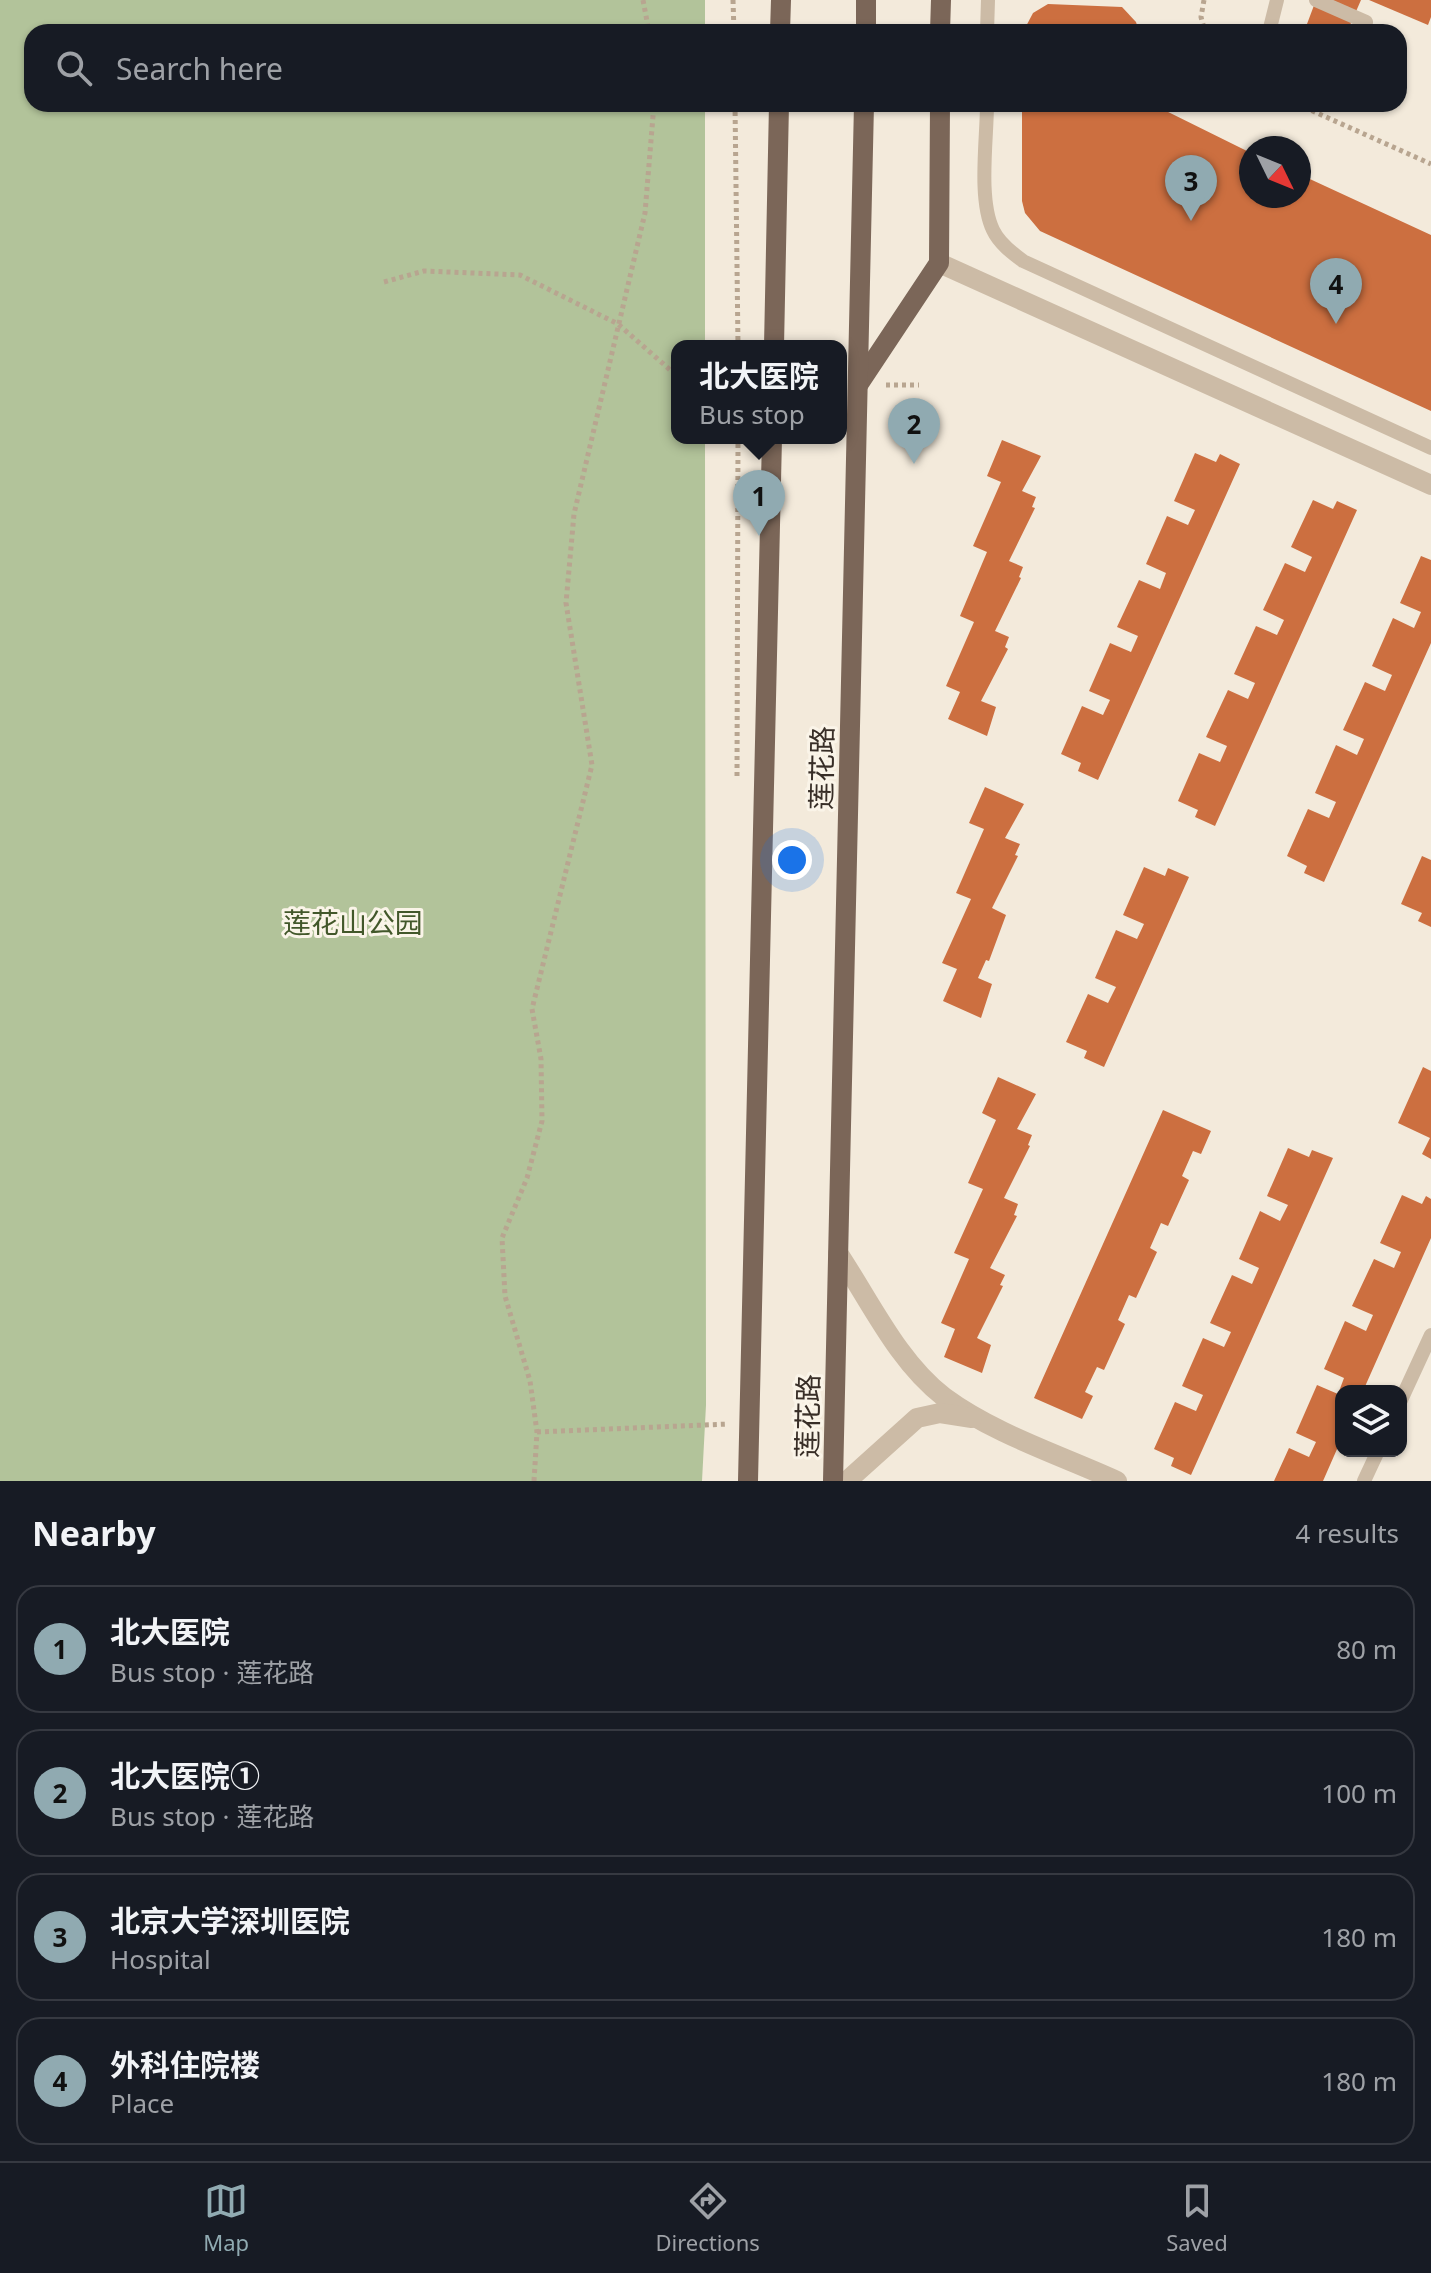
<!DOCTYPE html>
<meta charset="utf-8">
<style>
:root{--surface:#171b24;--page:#242831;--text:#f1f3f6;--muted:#9ea1a6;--line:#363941;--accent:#90aab1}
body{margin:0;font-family:"Noto Sans","Noto Sans SC",sans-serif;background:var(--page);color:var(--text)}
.controls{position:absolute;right:24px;bottom:24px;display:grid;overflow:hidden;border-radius:16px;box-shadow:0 2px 6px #0004}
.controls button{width:72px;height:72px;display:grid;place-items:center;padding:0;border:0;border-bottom:2px solid var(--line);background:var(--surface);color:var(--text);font:40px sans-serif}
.compass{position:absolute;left:1239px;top:136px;width:72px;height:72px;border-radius:50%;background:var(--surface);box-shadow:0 2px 6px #0004;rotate:133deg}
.you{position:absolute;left:792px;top:860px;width:28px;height:28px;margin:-20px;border:6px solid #fff;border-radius:50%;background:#1a73e8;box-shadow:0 0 0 12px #1a73e833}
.badge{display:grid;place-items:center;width:52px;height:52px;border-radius:50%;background:var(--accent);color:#111;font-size:26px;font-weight:700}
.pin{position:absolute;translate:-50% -66px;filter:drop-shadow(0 2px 4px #0008)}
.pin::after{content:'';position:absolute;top:42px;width:28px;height:24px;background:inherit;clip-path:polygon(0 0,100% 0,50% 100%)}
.popup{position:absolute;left:671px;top:340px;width:176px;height:104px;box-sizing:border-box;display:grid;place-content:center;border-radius:16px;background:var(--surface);filter:drop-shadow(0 2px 6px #0005);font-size:26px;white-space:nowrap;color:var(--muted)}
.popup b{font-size:30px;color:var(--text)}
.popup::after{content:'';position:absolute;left:50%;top:100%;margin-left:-16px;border:16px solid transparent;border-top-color:var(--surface)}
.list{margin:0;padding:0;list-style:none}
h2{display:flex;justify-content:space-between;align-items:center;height:104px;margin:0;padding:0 32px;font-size:34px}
h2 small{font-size:26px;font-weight:400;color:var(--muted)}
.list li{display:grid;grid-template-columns:52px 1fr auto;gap:24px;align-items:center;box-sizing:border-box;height:128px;margin:0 16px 16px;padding:0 16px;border:2px solid var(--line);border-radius:24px}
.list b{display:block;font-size:30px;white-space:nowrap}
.list p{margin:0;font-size:26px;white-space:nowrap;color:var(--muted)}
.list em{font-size:26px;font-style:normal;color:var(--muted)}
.icon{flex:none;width:44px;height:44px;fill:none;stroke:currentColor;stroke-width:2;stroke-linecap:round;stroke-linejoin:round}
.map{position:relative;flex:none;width:1431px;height:1481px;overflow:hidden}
.search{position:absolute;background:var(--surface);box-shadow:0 2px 6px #0004;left:24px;right:24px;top:24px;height:88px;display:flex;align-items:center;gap:20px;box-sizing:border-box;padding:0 28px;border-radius:24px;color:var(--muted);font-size:30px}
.sheet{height:680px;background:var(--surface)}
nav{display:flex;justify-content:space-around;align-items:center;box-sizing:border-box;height:112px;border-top:2px solid var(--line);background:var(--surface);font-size:22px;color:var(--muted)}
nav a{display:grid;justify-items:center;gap:4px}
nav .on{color:var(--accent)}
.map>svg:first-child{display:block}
.green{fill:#b2c39a}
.building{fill:#cc6f40}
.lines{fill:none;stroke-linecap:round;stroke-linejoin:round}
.path{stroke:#b8a590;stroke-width:5;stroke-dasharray:4 4;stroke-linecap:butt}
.service{stroke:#ccbba6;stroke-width:14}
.minor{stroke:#ccbba6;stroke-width:20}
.primary{stroke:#7b6658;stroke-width:20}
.labels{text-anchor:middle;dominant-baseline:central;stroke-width:6;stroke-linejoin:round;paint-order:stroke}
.street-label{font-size:28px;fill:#382e27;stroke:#faf4e8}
.park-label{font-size:28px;fill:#42572a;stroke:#faf4e8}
</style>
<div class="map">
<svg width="1431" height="1481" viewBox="0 0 1431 1481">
<rect width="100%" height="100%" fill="#f3eadb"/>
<!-- green -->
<polygon class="green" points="0,0 705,0 705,32 32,32 32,104 705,104 705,346 677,346 677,438 705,438 706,1405 702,1481 0,1481"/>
<!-- building -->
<g class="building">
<polygon points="1316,0 1361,0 1347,32 1304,32"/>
<polygon points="1369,0 1431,0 1431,17 1428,25"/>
<polygon points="1048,4 1122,7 1136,22 1139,32 1023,32 1033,13"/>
<polygon points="1022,104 1152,104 1251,153 1251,196 1299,196 1299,174 1431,235 1431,411 1040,231 1025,213 1022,201"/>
<polygon points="1002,440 1041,456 1022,491 1036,497 1032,507 1035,508 1009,561 1023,567 1019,577 1021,578 995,631 1009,637 1005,647 1008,649 981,701 996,707 987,736 948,719 960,692 946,686 974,622 960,616 987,552 973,546 1001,482 987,476"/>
<polygon points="1195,453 1216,462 1220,454 1240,464 1098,780 1078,771 1081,763 1061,754 1082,706 1103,715 1110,700 1089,691 1110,643 1131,652 1138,636 1117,627 1139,580 1160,589 1166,573 1146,564 1167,516 1188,525 1195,510 1174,501"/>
<polygon points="1313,500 1333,509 1337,501 1357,510 1215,826 1195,817 1198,810 1178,801 1199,753 1220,762 1227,746 1206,737 1228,690 1248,699 1255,683 1234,674 1256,626 1277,635 1284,620 1263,610 1285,563 1305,572 1312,557 1291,547"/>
<polygon points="1421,556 1431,560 1431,643 1324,882 1304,873 1307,866 1287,856 1308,809 1329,818 1336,802 1315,793 1336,745 1357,755 1364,739 1343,730 1365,682 1385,691 1392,675 1372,666 1393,618 1414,628 1421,612 1400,603"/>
<polygon points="985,787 1024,804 1005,838 1020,844 1015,855 1018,856 992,908 1006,915 989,961 986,960 978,978 992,984 981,1018 943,1001 957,969 942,963 971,899 956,893 984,829 969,823"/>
<polygon points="1422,856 1431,860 1431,927 1418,921 1422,913 1401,904"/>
<polygon points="1144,867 1165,876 1168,868 1189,877 1104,1067 1084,1058 1087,1051 1066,1042 1088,994 1108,1003 1116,987 1095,978 1116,930 1137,939 1144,924 1123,915"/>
<polygon points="1423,1067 1431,1071 1431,1159 1422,1154 1430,1138 1398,1123"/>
<polygon points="998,1077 1036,1094 1017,1129 1032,1135 1028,1145 1030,1146 1004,1198 1018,1204 1014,1215 1017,1216 990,1268 1005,1275 1000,1285 1003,1286 977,1338 991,1345 982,1373 944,1357 955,1329 941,1323 969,1259 954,1253 983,1189 968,1183 996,1120 982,1113"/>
<polygon points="1163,1110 1211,1131 1201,1154 1193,1151 1182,1176 1189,1180 1168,1226 1161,1223 1150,1248 1157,1252 1136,1298 1129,1295 1118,1320 1125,1324 1104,1370 1097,1367 1085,1392 1093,1396 1082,1419 1034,1398"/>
<polygon points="1288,1148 1309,1157 1312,1150 1333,1158 1191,1475 1171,1466 1174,1458 1154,1449 1175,1402 1196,1411 1203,1395 1182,1386 1203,1338 1224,1347 1231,1332 1210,1323 1232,1275 1252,1284 1259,1268 1239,1259 1260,1211 1280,1221 1288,1205 1267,1196"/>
<polygon points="1402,1195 1422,1204 1426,1196 1431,1199 1431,1238 1363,1391 1341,1391 1341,1440 1323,1481 1274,1481 1289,1448 1309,1457 1316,1442 1296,1433 1317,1385 1338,1394 1344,1378 1324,1369 1345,1321 1366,1331 1373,1315 1352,1306 1374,1259 1394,1268 1401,1252 1380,1243"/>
</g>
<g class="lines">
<!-- path -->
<g class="path">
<polyline points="643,0 649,32"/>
<polyline points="733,0 734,32"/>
<polyline points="1204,0 1201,17 1205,32"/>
<polyline points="735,104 738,346"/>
<polyline points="1297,104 1431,164"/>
<polyline points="384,282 424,271 520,275 618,324 677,376"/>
<polyline points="886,385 919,385"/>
<polyline points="737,776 738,438"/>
<polyline points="537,1432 728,1424"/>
<polyline points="534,1481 537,1432 530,1381 505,1296 502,1238 527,1178 542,1121 541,1059 532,1009 592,765 566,603 574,514 645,213 654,104"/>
</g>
<!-- service -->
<g class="service">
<polyline points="1316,0 1366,22 1361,32"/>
<polyline points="987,32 988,0"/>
<polyline points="1269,32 1277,0"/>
<path d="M987,104C987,139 978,199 993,230C999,243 1012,253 1023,261L1431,448"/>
<polyline points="1401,1400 1431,1335"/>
<polyline points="1364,1481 1378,1451"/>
</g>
<!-- minor -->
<g class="minor">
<polyline points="939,263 1431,485"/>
<path d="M838,1253C870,1301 898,1362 944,1397C994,1434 1060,1455 1117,1481"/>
<polyline points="847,1481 917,1418 940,1413 972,1418"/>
</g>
<!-- primary -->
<g class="primary">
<polyline points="780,32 781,0"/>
<polyline points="866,32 866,0"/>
<polyline points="940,32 941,0"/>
<polyline points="774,346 779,104"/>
<polyline points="858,385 939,263 940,104"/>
<polyline points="748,1481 772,438"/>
<polyline points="833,1481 864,104"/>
</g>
</g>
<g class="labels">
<!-- street labels -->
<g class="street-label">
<text transform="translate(821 768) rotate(-89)">莲花路</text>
<text transform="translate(807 1416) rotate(-89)">莲花路</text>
</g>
<!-- park labels -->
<g class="park-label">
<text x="353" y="922">莲花山公园</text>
</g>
</g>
</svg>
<div class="controls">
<button><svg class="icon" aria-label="layers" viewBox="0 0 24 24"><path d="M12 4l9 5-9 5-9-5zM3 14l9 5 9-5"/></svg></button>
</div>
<svg class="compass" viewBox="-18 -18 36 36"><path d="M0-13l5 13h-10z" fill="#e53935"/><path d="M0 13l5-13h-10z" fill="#9ea1a6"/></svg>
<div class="you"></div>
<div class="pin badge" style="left:759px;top:536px">1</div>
<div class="popup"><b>北大医院</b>Bus stop</div>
<div class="pin badge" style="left:914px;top:464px">2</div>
<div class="pin badge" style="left:1191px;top:221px">3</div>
<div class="pin badge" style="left:1336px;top:324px">4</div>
<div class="search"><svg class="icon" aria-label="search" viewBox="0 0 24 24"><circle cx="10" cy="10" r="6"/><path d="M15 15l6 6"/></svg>Search here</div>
</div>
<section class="sheet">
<h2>Nearby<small>4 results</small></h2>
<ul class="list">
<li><span class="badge">1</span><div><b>北大医院</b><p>Bus stop · 莲花路</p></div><em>80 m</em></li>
<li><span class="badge">2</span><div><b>北大医院①</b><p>Bus stop · 莲花路</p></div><em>100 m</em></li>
<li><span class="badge">3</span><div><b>北京大学深圳医院</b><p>Hospital</p></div><em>180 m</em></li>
<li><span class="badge">4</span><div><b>外科住院楼</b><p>Place</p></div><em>180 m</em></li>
</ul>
</section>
<nav>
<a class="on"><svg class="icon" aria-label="map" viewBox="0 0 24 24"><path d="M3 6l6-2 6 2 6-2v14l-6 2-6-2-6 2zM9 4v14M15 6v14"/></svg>Map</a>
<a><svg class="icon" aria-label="directions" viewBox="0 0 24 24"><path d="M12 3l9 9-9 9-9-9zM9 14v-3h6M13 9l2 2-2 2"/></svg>Directions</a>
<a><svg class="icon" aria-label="saved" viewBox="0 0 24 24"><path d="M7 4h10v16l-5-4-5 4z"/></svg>Saved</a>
</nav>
